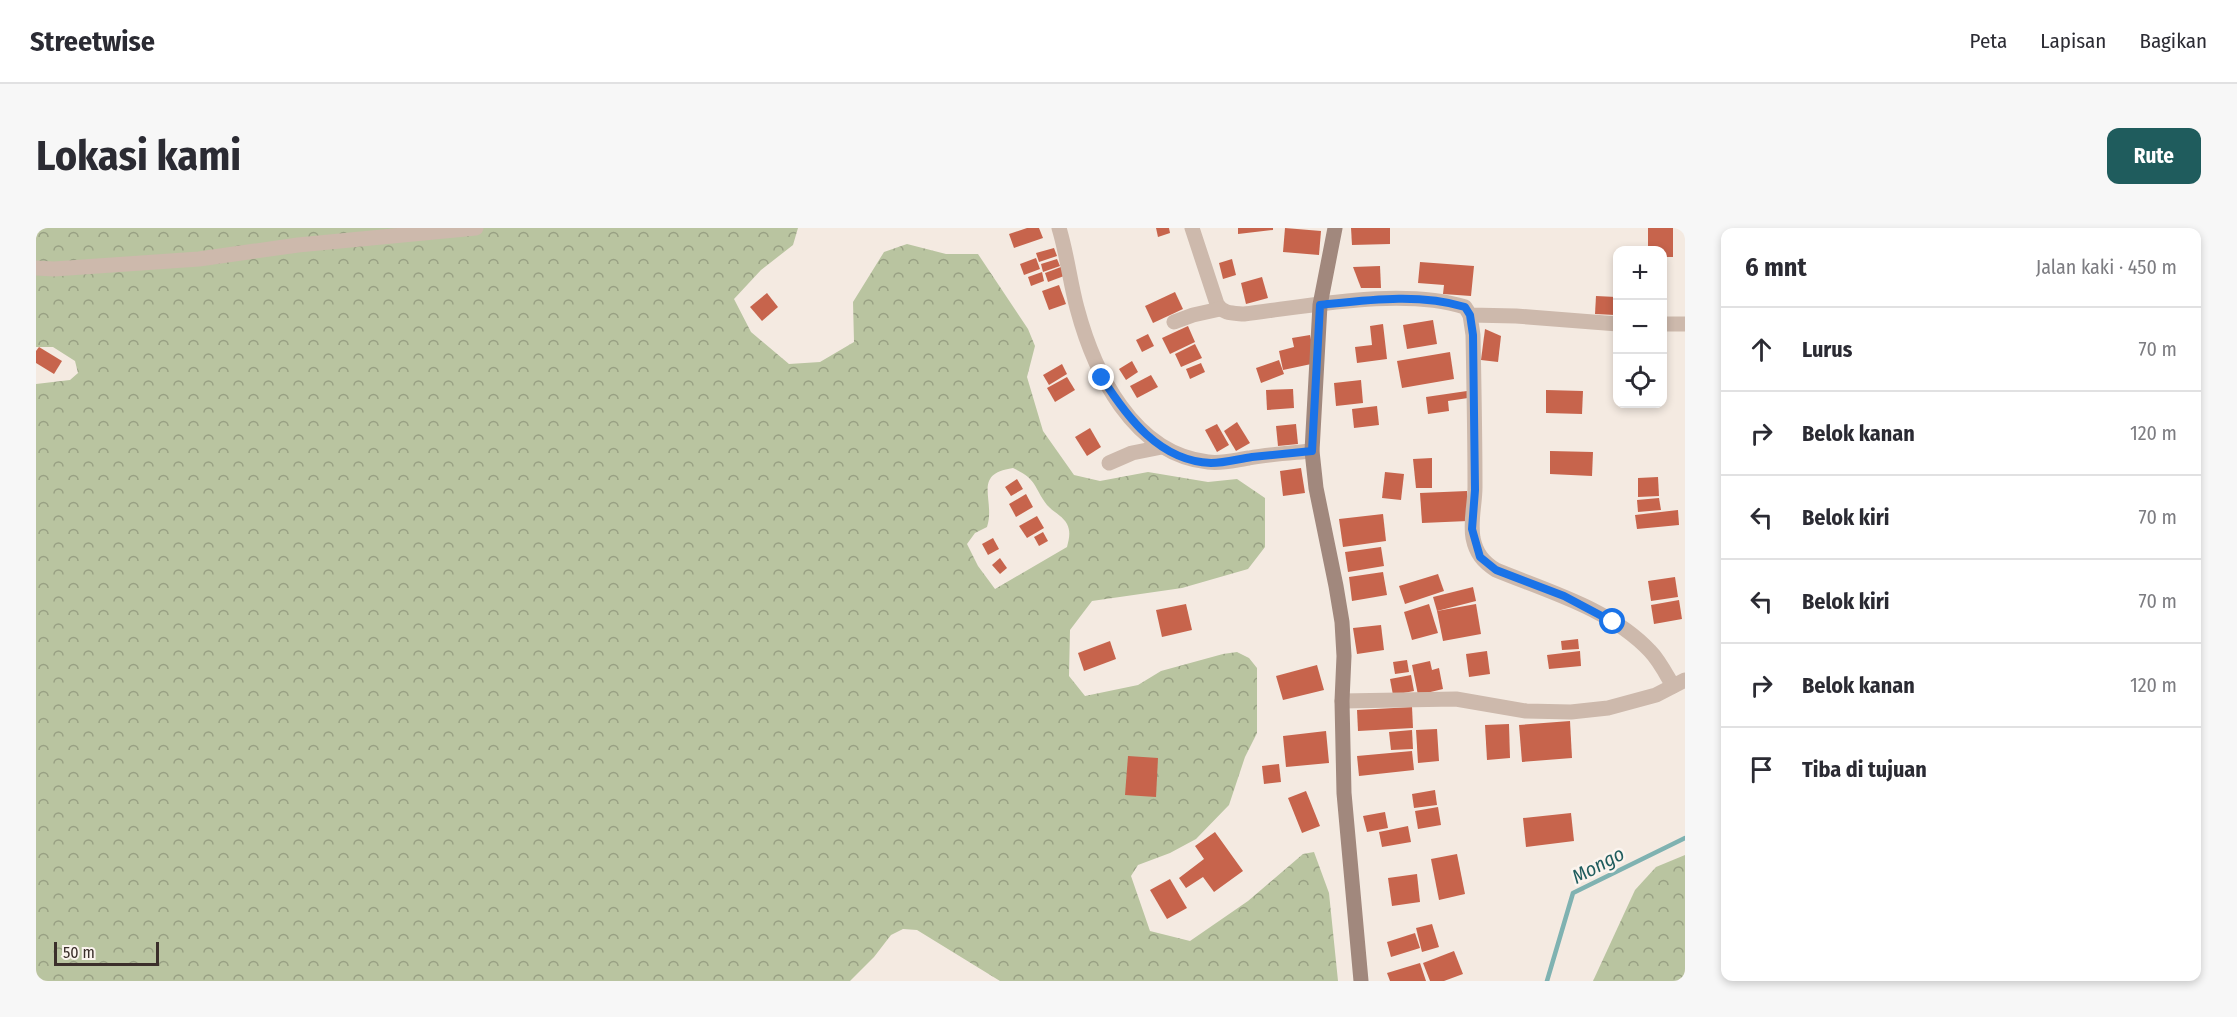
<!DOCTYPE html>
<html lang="id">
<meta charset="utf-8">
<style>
:root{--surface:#fff;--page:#f7f7f7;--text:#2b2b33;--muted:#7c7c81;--line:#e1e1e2;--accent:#1f5c5d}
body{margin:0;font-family:"Fira Sans Condensed",sans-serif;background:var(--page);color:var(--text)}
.controls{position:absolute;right:18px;top:18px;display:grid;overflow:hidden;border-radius:12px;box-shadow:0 3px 9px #0003}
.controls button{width:54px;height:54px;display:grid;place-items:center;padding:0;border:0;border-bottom:2px solid var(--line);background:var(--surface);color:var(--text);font:30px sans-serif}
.scale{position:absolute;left:18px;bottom:15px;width:105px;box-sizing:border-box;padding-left:6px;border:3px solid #3b2f2b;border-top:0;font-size:16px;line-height:21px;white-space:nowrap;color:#3b2f2b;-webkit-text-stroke:4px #fbf4ee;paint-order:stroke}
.stop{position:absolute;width:18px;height:18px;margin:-14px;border:4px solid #1a73e8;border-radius:50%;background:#fff}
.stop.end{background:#1a73e8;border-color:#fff;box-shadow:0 2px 6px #0008}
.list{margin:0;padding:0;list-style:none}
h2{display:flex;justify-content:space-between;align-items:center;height:78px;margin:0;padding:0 24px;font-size:26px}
h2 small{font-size:20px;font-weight:400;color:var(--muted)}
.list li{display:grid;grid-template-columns:39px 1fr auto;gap:18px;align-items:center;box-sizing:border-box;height:84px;padding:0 24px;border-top:2px solid var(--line)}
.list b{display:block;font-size:22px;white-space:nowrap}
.list em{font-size:20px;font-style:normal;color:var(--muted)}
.icon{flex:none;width:33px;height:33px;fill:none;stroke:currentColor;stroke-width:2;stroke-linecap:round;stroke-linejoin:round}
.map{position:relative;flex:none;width:1649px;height:753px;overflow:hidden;border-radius:12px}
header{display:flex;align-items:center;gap:36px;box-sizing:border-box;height:84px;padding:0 30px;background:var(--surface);border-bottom:2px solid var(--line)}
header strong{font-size:28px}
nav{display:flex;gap:33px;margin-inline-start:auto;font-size:21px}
.intro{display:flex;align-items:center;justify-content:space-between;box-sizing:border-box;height:144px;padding:0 36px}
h1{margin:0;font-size:42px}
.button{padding:15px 27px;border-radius:12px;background:var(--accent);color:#fff;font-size:21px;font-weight:700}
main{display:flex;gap:36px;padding:0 36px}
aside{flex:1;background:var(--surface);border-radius:12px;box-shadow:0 3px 9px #0003}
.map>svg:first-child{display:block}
.forest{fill:url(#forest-crowns);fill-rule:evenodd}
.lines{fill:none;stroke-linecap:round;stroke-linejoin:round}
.stream{stroke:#7fb2b1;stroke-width:4.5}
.building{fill:#c7644c}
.street{stroke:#cdb9ac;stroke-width:15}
.secondary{stroke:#a1887d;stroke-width:15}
.route{stroke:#1a73e8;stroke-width:8}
.labels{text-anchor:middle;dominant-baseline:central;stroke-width:5;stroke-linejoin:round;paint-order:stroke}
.water-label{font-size:20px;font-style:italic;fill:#1f5c5d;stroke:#fbf4ee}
</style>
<header>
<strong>Streetwise</strong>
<nav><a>Peta</a><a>Lapisan</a><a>Bagikan</a></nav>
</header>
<div class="intro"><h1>Lokasi kami</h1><a class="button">Rute</a></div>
<main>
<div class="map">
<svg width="1649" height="753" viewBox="0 0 1649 753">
<defs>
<pattern id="forest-crowns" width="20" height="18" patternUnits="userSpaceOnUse" patternTransform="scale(1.5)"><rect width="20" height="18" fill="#b9c4a0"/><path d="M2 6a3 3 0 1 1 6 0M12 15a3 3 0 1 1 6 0" fill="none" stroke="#98a083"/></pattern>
</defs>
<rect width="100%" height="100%" fill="#f4eae1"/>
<!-- forest -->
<g class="forest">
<path d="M0,0H762L757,17L725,42L698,71L715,104L753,136L784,134L818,114L817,74L848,24L871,16L910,26H942L992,101L999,118L991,149L1007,203L1038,247L1064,253L1112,244L1172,254L1201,251L1229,270V319L1212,341L1146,360L1056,373L1034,402L1033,448L1049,468L1102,457L1125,443L1187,426L1201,424L1213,430L1221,440V505L1209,529L1193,577L1160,611L1134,625L1102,637L1095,648L1114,703L1154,713L1212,673L1267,626L1278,624L1293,665L1302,753H964L881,702L867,701L855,707L838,729L814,753H0V156L34,152L42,145L39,133L17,119H0ZM977,240C1001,251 997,258 1011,277C1017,284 1027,288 1031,296C1035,304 1033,311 1031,319L959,361L942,338L931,316L939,305L951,299C960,272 935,246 977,240Z"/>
<polygon points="1649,627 1649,753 1557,753 1599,662 1620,639"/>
</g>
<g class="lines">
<!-- stream -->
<polyline class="stream" points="1511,753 1537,665 1649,610"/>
</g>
<!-- building -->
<g class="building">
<polygon points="991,0 1003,0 1007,10 978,20 973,6"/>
<polygon points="1120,0 1133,0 1134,5 1122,9"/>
<polygon points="1202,0 1237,0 1237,2 1202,6"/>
<polygon points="1249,0 1285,3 1283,27 1247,24"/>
<polygon points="1315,0 1354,0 1354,16 1316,17"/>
<polygon points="1612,0 1637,0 1637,29 1626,29 1626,22 1612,22"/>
<polygon points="1018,20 1021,28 1003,34 1000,25"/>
<polygon points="1000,30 1004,41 988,47 984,36"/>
<polygon points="1021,31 1024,38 1007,44 1005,36"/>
<polygon points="1196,31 1200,47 1187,51 1183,35"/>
<polygon points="1384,34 1438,38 1435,68 1407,66 1408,57 1382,55"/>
<polygon points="1344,38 1345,60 1325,60 1317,39"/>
<polygon points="1025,39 1028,48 1012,54 1009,45"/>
<polygon points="1006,44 1008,53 995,58 992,49"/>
<polygon points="1226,49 1232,70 1210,76 1205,55"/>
<polygon points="1023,57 1030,76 1013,82 1006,63"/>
<polygon points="1139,64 1147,81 1117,95 1109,78"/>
<polygon points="731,65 742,79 726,93 714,79"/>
<polygon points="1560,68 1580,69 1579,87 1559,86"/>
<polygon points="1397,92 1401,116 1371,121 1367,97"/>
<polygon points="1347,96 1351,131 1321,135 1319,119 1336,117 1334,98"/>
<polygon points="1152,98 1159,114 1134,126 1126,110"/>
<polygon points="1449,101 1465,108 1462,134 1445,132"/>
<polygon points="1112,106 1118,118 1106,124 1100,112"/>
<polygon points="1274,107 1280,135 1247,142 1243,123 1258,119 1256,110"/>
<polygon points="1159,116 1166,130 1145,139 1139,126"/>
<polygon points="3,119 26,133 18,146 0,135 0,123"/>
<polygon points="1414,124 1418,151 1366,160 1361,133"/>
<polygon points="1243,132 1248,146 1225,155 1220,140"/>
<polygon points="1096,133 1102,144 1090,152 1083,141"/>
<polygon points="1165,135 1169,144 1154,151 1150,141"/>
<polygon points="1026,136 1031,146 1013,157 1007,147"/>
<polygon points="1115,147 1122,159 1101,170 1094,158"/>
<polygon points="1031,149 1039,162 1019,174 1011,160"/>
<polygon points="1325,152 1327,175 1300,178 1298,155"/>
<polygon points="1257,161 1258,180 1231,182 1230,162"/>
<polygon points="1510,162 1547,163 1546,186 1510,185"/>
<polygon points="1431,163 1432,170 1412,173 1413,183 1392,186 1390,169"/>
<polygon points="1341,178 1343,197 1318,200 1316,181"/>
<polygon points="1201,194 1214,215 1200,223 1188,203"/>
<polygon points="1181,196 1193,217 1181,224 1169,202"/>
<polygon points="1260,196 1262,216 1242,218 1240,198"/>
<polygon points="1054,200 1065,219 1051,228 1039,209"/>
<polygon points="1514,223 1557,224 1556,248 1514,246"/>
<polygon points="1396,230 1396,260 1380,260 1377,231"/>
<polygon points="1265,240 1269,265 1247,268 1244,243"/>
<polygon points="1349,244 1368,246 1365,272 1346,270"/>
<polygon points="1622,249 1623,268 1602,269 1602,250"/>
<polygon points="981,251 987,261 975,268 969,259"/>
<polygon points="1431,263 1432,293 1386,295 1384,265"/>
<polygon points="990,266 997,279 980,289 973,276"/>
<polygon points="1623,270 1625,282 1602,284 1601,272"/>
<polygon points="1642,282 1643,297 1601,301 1599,287"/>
<polygon points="1347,286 1350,313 1307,319 1303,291"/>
<polygon points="1001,288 1008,300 991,310 983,298"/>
<polygon points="1007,304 1012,313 1003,318 998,309"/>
<polygon points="957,310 963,321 952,327 946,316"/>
<polygon points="1345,319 1348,338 1312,344 1309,324"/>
<polygon points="964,330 971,340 964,346 956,337"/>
<polygon points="1347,344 1351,367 1316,373 1313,349"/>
<polygon points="1402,346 1408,363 1369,376 1363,358"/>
<polygon points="1639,349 1642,369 1615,373 1612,353"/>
<polygon points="1437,359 1440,373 1401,383 1397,369"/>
<polygon points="1643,372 1646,391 1618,396 1615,377"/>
<polygon points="1150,376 1156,402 1126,409 1120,382"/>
<polygon points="1393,376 1402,405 1376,412 1368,384"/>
<polygon points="1440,376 1445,406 1407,413 1401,383"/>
<polygon points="1345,397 1348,422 1321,426 1317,400"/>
<polygon points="1542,411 1543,421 1526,422 1525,413"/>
<polygon points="1074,413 1080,431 1048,443 1042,425"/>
<polygon points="1451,423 1454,446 1433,449 1430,426"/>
<polygon points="1544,423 1545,438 1513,441 1511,427"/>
<polygon points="1371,432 1373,444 1359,446 1357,434"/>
<polygon points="1394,433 1396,442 1403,440 1407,461 1382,467 1376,437"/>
<polygon points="1281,437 1288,462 1247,472 1240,448"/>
<polygon points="1375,447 1378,463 1357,467 1354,451"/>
<polygon points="1376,479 1377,500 1322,503 1321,482"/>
<polygon points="1534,493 1536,530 1486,534 1483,497"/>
<polygon points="1473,496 1474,530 1451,532 1449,497"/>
<polygon points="1401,501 1403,533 1382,535 1380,502"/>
<polygon points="1376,502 1377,521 1355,522 1353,504"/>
<polygon points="1290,503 1293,535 1250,539 1247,508"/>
<polygon points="1376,523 1378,542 1323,548 1321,528"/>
<polygon points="1092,528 1122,530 1120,569 1089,567"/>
<polygon points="1243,536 1245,554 1228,556 1226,538"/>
<polygon points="1399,562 1401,577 1378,580 1376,566"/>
<polygon points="1270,563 1284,598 1266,605 1252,570"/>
<polygon points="1402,579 1405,597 1382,601 1379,583"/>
<polygon points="1349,584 1352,600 1331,604 1327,588"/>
<polygon points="1535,585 1538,613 1490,619 1487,590"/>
<polygon points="1372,598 1375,614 1346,619 1343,604"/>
<polygon points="1179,604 1207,643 1178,664 1167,649 1150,660 1143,650 1168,631 1159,618"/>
<polygon points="1421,626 1429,666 1403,672 1395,631"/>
<polygon points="1381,646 1384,674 1356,678 1352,650"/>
<polygon points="1134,651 1151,680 1131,691 1114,662"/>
<polygon points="1396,696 1403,719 1386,724 1380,700"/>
<polygon points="1379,705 1384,720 1355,729 1351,714"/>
<polygon points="1418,723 1427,746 1408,753 1394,753 1387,735"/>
<polygon points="1384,735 1390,753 1354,753 1351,745"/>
</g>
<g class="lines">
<!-- street -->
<g class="street">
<path d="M1023,0C1031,26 1034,54 1041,80C1058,144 1097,226 1172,234C1186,236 1199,232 1213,230C1234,226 1255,225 1276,223"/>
<path d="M1156,0L1181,76C1187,86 1197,85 1208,86C1274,78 1366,59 1429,79L1434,87L1480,88L1582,96"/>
<polyline points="0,40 18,41 163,31 262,17 440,0"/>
<path d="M1434,87L1437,107C1438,158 1439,209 1439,259C1439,276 1434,293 1437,310C1440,325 1447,334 1460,342C1511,363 1575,381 1614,423C1623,432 1630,446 1637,458"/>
<polyline points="1138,94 1157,87 1184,81"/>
<polyline points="1626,96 1649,96"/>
<polyline points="1073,235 1096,225 1126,219"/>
<polyline points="1306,473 1420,471 1490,483 1535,484 1572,480 1620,467 1649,452"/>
</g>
<!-- secondary -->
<polyline class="secondary" points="1299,0 1284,77 1276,223 1280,260 1300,358 1306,394 1308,428 1306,473 1308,565 1325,753"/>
</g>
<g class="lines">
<!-- route -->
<path class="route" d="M1066,150C1091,189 1123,233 1175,235C1189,235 1202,231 1216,229C1236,227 1256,225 1276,223L1284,77C1332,72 1383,65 1429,79L1434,87L1437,107L1439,262L1436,301L1444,329L1460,342L1528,368L1577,394"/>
</g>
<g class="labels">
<!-- water labels -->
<g class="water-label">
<text transform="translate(1562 637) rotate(-28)">Mongo</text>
</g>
</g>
</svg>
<div class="controls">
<button>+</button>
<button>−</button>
<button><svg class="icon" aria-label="locate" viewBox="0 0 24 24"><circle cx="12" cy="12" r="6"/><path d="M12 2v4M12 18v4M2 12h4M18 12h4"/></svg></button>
</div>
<div class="scale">50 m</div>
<div class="stop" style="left:1577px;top:394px"></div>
<div class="stop end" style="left:1066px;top:150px"></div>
</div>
<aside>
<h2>6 mnt<small>Jalan kaki · 450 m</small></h2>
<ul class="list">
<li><svg class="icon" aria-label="ahead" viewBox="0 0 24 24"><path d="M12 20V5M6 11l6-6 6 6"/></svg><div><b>Lurus</b></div><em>70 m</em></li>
<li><svg class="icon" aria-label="right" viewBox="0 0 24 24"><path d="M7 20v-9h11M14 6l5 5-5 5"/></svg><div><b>Belok kanan</b></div><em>120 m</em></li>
<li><svg class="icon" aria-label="left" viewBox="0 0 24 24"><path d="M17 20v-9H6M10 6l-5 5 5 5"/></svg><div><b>Belok kiri</b></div><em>70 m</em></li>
<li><svg class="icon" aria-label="left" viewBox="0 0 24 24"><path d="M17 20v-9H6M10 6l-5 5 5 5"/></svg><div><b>Belok kiri</b></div><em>70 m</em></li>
<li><svg class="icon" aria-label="right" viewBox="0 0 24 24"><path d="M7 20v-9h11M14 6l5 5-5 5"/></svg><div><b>Belok kanan</b></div><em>120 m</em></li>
<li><svg class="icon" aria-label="arrive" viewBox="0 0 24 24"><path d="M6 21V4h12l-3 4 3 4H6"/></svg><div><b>Tiba di tujuan</b></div></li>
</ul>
</aside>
</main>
